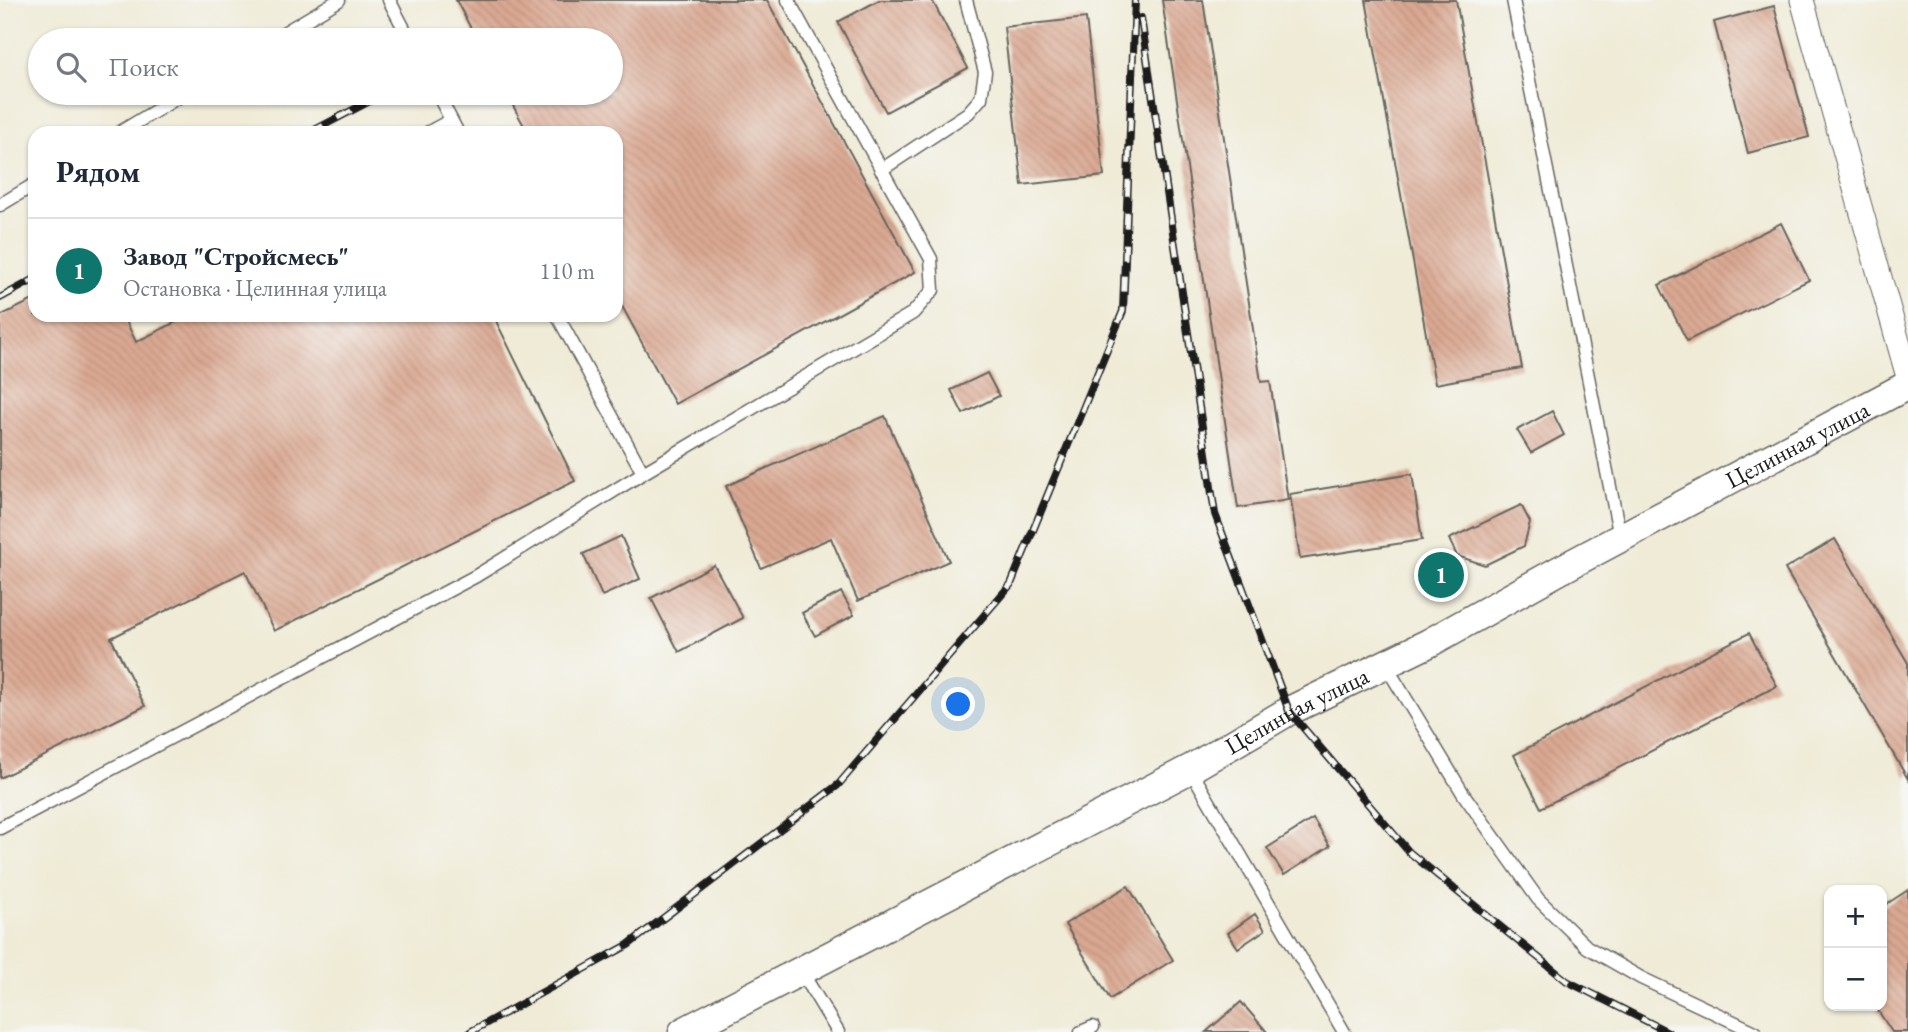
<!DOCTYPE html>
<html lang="ru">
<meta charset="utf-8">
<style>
:root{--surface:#fff;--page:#f2f2f3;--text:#1f2937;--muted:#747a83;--line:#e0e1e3;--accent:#0f766e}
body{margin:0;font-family:"EB Garamond",serif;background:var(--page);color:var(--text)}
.controls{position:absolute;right:21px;bottom:21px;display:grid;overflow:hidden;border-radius:14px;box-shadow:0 2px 5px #0004}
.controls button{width:63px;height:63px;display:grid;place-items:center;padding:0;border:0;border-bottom:2px solid var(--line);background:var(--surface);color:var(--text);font:35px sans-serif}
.you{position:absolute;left:959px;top:705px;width:24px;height:24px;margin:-18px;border:5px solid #fff;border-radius:50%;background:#1a73e8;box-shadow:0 0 0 10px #1a73e833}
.badge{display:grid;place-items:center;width:46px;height:46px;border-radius:50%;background:var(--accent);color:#fff;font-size:23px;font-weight:700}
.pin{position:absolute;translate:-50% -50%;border:4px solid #fff;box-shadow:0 2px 7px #0006}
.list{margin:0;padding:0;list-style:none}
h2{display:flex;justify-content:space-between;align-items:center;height:91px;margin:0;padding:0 28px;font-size:30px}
h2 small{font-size:23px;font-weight:400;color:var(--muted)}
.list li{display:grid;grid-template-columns:46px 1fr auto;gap:21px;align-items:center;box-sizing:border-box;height:105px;padding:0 28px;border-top:2px solid var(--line)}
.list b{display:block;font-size:26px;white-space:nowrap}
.list p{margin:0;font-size:23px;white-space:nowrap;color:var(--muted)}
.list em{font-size:23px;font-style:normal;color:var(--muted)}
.icon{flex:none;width:38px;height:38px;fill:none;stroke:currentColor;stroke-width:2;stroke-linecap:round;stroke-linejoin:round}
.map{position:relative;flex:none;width:1908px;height:1032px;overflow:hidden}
.search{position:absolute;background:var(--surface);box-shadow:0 2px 5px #0004;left:28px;top:28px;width:595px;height:77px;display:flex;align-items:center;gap:18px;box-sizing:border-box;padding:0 24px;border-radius:38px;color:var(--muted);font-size:26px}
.panel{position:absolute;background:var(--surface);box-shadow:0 2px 5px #0004;left:28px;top:126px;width:595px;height:196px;border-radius:21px}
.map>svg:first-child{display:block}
.building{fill:url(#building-back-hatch)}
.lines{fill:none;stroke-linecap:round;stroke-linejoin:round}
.service-casing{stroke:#66645d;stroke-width:15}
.minor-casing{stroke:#66645d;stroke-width:25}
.tertiary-casing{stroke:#66645d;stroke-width:31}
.service{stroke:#fff;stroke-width:12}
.minor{stroke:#fff;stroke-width:23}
.tertiary{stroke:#fff;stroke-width:28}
.rail-casing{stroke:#1c1c1c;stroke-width:8}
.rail{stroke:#f6f6f2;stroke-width:5;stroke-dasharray:16;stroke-linecap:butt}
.labels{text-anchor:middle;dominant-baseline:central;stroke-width:6;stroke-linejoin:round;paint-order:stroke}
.street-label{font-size:24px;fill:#1c1c1c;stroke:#f6f6f2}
</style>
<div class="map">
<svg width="1908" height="1032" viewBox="0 0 1908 1032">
<defs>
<pattern id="building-back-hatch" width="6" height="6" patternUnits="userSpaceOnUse" patternTransform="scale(1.75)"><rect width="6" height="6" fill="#daa892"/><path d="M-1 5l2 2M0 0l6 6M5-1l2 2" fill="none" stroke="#ba907d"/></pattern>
</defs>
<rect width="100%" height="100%" fill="#f6f6f2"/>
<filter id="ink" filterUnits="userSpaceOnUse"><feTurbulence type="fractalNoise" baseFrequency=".0143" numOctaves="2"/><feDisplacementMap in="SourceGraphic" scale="14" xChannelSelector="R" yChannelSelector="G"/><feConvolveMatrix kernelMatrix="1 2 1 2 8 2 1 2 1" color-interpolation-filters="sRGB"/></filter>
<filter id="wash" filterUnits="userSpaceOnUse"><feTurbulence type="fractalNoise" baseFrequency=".00686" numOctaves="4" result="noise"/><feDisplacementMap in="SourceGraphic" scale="28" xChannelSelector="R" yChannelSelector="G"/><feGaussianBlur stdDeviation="1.57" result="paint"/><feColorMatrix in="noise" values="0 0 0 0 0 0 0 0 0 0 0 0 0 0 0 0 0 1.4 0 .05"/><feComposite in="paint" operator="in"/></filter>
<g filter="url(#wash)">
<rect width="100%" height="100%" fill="#efebd7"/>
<g id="blocks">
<!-- building -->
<g class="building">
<polygon points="456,0 767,0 915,272 675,404 616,295 616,133 528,133 506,93 611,93 611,40 477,40"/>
<polygon points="879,0 932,0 968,68 886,112 838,22"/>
<polygon points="1162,0 1203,0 1261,382 1270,381 1288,500 1238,508"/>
<polygon points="1366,0 1456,0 1522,368 1435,384"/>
<polygon points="1774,6 1809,137 1748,153 1714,22"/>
<polygon points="1086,18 1104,176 1022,185 1004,27"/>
<polygon points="1781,223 1809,280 1687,341 1659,285"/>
<polygon points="35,299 35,315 123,315 136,342 190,315 493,315 575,481 274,631 245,571 111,638 145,706 0,778 0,316"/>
<polygon points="987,373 999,396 963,414 951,390"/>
<polygon points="1552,411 1564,435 1531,453 1517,430"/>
<polygon points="885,416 949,561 858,601 831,538 761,568 726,486"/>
<polygon points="1412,474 1422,540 1300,559 1290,494"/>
<polygon points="1521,505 1530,522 1524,546 1485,565 1457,556 1449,539"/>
<polygon points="621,536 640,579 602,596 583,554"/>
<polygon points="1835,539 1908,663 1908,779 1785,569"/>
<polygon points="714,565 743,618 679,652 651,598"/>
<polygon points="841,592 854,615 815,636 802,613"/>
<polygon points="1749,633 1777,686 1541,808 1514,755"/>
<polygon points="1313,819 1330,846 1284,875 1267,848"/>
<polygon points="1128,886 1173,960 1110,999 1065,924"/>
<polygon points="1908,890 1908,1032 1892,1032 1875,1006 1882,1006 1882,907"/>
<polygon points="1255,914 1265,930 1238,948 1228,933"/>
<polygon points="1241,1002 1267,1032 1206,1032"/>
</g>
</g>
</g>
<g filter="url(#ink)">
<use href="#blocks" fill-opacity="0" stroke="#66645d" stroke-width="2"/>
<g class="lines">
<!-- service casing -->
<g class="service-casing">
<g id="service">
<polyline points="389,0 410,40"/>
<polyline points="1513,0 1620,537"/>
<polyline points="272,40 339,0"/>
<polyline points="437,93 458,133"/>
<polyline points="119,133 185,93"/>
<polyline points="427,133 451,120"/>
<polyline points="881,170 968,113 981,98 985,72 966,0"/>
<polyline points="0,205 35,184"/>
<polyline points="557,315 643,473"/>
<polyline points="1385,664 1464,795 1538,899 1587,947 1641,978 1755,1032"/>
<polyline points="1190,769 1344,1032"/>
<polyline points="0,828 476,576 643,473 913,313 933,290 931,259 788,0"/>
<polyline points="801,971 838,1032"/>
<polyline points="1081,1032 1093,1027"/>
</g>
</g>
<!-- minor casing -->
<g class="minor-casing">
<polyline id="minor" points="1802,0 1908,377"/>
</g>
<!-- tertiary casing -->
<g class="tertiary-casing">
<g id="tertiary">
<path id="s1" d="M683,1032L1190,769L1289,711L1429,643L1560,570L1908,385"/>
</g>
</g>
<!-- service -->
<use href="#service" class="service"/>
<!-- minor -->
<use href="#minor" class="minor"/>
<!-- tertiary -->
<use href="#tertiary" class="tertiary"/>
<!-- rail casing -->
<g class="rail-casing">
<g id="rail">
<polyline points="1141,18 1215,514 1289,711 1409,852 1567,981 1668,1032"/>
<polyline points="309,133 385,93"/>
<polyline points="0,298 35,279"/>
<polyline points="470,1032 628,945 838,785 1011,584 1123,311 1135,0"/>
</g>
</g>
<!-- rail -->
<use href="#rail" class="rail"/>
</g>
</g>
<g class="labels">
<!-- street labels -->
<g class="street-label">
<text stroke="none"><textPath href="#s1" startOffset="1260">Целинная улица</textPath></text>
<text stroke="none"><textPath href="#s1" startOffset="693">Целинная улица</textPath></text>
</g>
</g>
</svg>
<div class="controls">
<button>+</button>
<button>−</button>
</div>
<div class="you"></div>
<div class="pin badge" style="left:1441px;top:575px">1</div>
<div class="search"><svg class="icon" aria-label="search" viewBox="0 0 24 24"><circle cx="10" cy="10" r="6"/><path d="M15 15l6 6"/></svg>Поиск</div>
<section class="panel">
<h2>Рядом<small></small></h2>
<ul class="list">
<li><span class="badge">1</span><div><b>Завод &quot;Стройсмесь&quot;</b><p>Остановка · Целинная улица</p></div><em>110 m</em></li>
</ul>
</section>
</div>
